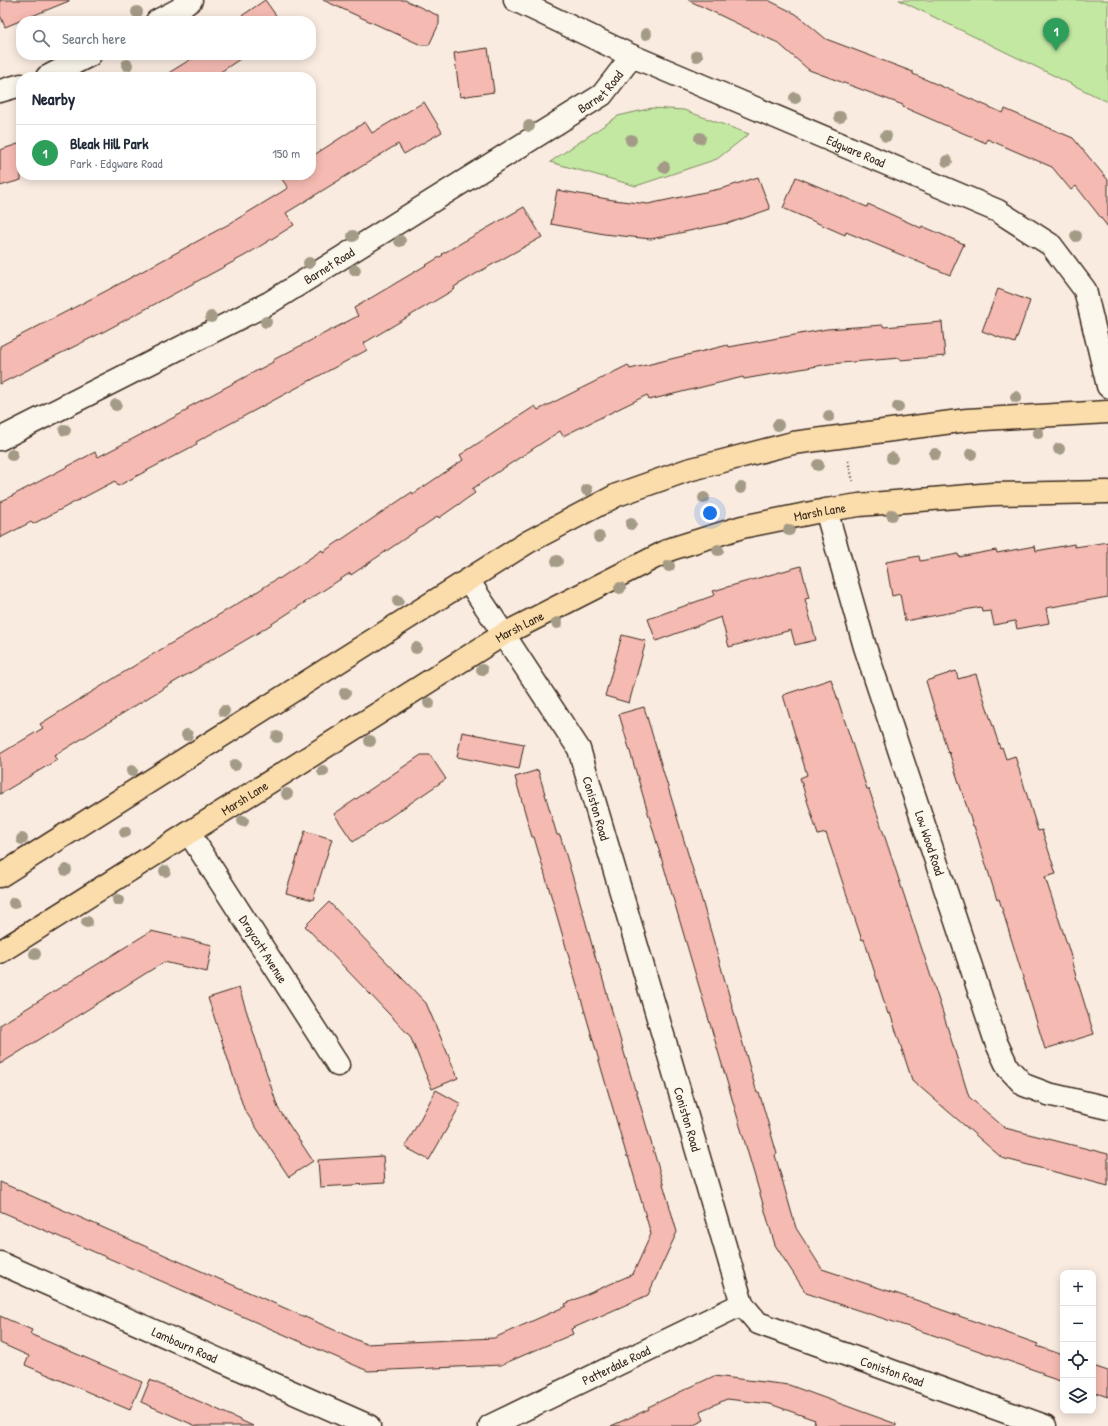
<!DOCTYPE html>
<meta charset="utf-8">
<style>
:root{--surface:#fff;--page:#f6f6f7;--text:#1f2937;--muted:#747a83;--line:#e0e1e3;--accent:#ea580c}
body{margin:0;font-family:"Patrick Hand",sans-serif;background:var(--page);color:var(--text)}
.controls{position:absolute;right:12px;bottom:12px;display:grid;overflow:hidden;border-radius:8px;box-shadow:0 2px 10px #0003}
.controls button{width:36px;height:36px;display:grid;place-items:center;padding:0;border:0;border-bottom:1px solid var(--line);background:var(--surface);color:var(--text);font:20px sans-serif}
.you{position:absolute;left:710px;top:513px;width:14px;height:14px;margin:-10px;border:3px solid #fff;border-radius:50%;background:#1a73e8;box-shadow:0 0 0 6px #1a73e833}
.badge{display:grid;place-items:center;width:26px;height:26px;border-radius:50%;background:var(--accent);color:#fff;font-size:13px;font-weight:700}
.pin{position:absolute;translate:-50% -33px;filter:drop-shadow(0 1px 2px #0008)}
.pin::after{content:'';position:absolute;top:21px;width:14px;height:12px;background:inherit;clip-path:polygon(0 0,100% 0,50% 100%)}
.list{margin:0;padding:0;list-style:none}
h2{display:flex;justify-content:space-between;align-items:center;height:52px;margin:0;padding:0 16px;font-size:17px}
h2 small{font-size:13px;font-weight:400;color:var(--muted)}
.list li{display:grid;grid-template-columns:26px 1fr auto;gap:12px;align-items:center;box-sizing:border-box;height:56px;padding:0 16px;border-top:1px solid var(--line)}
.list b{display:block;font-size:15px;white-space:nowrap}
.list p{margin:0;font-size:13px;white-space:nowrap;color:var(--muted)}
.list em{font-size:13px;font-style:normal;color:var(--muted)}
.icon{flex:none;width:22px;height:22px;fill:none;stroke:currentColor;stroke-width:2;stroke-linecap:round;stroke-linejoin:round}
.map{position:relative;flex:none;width:1108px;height:1426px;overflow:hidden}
.search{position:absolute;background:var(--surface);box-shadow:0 2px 10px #0003;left:16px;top:16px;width:300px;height:44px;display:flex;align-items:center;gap:10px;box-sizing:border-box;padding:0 14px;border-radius:16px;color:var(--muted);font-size:15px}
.panel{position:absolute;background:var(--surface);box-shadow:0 2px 10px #0003;left:16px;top:72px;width:300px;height:108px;border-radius:16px}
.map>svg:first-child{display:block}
.green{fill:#c2e8a2;stroke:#7e8960}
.building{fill:#f5bab2;stroke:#3b2a1e}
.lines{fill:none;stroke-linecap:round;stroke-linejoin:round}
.minor-casing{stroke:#3b2a1e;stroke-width:25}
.major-casing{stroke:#3b2a1e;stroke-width:25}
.path{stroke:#3b2a1e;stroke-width:2.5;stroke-dasharray:1 3;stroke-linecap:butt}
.minor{stroke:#fbf7ec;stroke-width:22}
.major{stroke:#fbddab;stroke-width:22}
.tree{fill:#a49b87}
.labels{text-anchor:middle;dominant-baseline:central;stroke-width:4;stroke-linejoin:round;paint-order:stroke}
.street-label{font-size:13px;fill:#3b2a1e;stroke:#fbf7ec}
</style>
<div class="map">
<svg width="1108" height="1426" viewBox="0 0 1108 1426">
<rect width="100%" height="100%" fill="#faebe0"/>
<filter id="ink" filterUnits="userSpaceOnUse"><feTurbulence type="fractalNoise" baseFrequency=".025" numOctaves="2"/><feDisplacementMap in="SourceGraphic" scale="8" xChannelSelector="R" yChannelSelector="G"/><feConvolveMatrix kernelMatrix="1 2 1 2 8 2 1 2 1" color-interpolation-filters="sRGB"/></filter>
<g filter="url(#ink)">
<!-- green -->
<g class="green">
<polygon points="899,0 1108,0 1108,102"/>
<polygon points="652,108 684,110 749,134 717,159 636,186 550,162 618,116"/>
</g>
<!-- building -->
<g class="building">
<polygon points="0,0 69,0 69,1 5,27 0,15"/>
<polygon points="265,0 280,21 234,21 246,13"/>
<polygon points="323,0 405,0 439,16 439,24 429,45 421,45"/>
<polygon points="688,0 768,0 796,14 826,39 913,72 913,74 1003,113 1005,109 1073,138 1108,180 1108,227 1076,186 1071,190 1052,167 987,139 986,143 903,107 903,105 809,70 778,43"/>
<polygon points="488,48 494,92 460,97 454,53"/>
<polygon points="195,55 246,55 213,77 162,77 196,56"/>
<polygon points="424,102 442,132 404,154 398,144 286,213 294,225 246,255 103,332 0,384 0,346 106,291 229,224 288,188 279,175 311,175 311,157 365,122 372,133"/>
<polygon points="21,143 21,180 0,186 0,150"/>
<polygon points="758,177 770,209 727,224 727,223 651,239 604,234 551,224 557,190 613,200 648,204 724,188"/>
<polygon points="796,177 867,207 868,204 921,228 922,226 964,244 950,275 846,232 845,235 783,208"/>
<polygon points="524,207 542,237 479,272 454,287 455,289 364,343 367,350 196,442 197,444 118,486 115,481 33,524 31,522 0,538 0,502 95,452 98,457 188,410 187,408 273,362 273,360 358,316 354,308 443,255 442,254"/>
<polygon points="998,289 1030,301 1015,343 982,331"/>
<polygon points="942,322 945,356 900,360 900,358 829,364 744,379 743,377 649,400 647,395 563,436 560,431 472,489 475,493 439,518 438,516 351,575 350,573 261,631 154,694 54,756 57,760 0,794 0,754 43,728 40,724 155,653 252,595 278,578 279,579 322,550 323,552 412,492 413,494 463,460 460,455 535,406 538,410 628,365 630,369 728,345 729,347 827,329 883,325 884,327"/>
<polygon points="1108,542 1108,597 1046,608 1049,623 1017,629 1015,621 994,625 991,611 982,612 981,607 905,621 900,594 892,596 886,562 919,556 920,561 958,554 959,557 996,550 997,553 1035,546 1036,551 1074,544 1075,547"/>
<polygon points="801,566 809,598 805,599 816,640 795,645 791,630 729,647 721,617 656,641 648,619 715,595 713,591"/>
<polygon points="622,635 646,641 629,703 605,696"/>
<polygon points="956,671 958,679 976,674 1000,748 1002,747 1006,759 1015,756 1038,831 1042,830 1056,874 1045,877 1068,947 1072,960 1071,960 1094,1034 1045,1049 999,899 997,900 974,826 973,826 949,752 948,753 926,681"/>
<polygon points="831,679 867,789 869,789 942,1010 969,1097 1005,1128 1108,1154 1108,1186 1002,1158 912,1080 890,1013 888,1014 864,939 862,940 826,833 818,835 800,778 807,775 783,695"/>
<polygon points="644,707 701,897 757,1093 759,1092 777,1154 775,1155 796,1228 822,1269 931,1305 931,1306 1038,1344 1037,1346 1063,1355 1063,1382 1042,1375 1043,1373 939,1337 806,1293 775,1245 619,714"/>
<polygon points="462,732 524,744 519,769 457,757"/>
<polygon points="421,755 430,755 446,779 353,842 334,814"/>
<polygon points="538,770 557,835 560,835 579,898 597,963 598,963 635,1090 636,1090 677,1232 648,1295 571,1329 573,1334 501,1365 368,1371 0,1211 0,1182 366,1344 494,1338 566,1306 565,1304 633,1274 651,1234 628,1156 627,1157 534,837 532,837 515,777"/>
<polygon points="305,831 332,839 313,900 286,893"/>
<polygon points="329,902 426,1003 458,1078 432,1089 410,1036 305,926"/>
<polygon points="151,931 212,945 207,972 164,962 0,1064 0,1025"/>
<polygon points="239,988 278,1108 313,1161 289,1177 244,1109 208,998"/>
<polygon points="436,1090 461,1104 429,1160 405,1147"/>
<polygon points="383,1156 385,1183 320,1187 318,1160"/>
<polygon points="0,1316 32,1330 30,1334 142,1382 130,1410 25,1365 29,1356 0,1343"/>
<polygon points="1093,1366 1108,1371 1108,1397 1093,1392"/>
<polygon points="714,1376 789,1385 896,1424 896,1426 813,1426 815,1420 770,1404 727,1399 700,1411 704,1420 692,1426 611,1426 649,1409 648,1407"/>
<polygon points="150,1380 210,1406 253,1426 196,1426 141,1402"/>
</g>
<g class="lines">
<!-- minor casing -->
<g class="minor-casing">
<g id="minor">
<path id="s1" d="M515,0L632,56L998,211L1051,245L1085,290L1108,386"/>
<polyline points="157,21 178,10 191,0"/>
<polyline points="47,77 90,55"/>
<polyline points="0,91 21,85"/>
<path id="s2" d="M0,439L269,303L602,95L632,56"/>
<path id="s3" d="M826,510L865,647L996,1042L1008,1068L1024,1085L1048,1094L1108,1108"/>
<path id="s4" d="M468,580L579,749L742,1304L758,1323L1045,1426"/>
<path id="s5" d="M189,833L338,1065"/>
<path id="s6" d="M0,1263L369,1426"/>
<path id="s7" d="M490,1426L742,1304"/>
</g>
</g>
<!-- major casing -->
<g class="major-casing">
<g id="major">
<polyline points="0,876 528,542 617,495 688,470 793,443 967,420 1108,412"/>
<path id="s8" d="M0,952L504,634L671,549L742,527L826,510L859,505L993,494L1108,492"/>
</g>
</g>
<!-- path -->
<polyline class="path" points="848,461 853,481"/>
<!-- minor -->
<use href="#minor" class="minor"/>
<!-- major -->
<use href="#major" class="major"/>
</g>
<!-- trees -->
<g class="tree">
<circle cx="137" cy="12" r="6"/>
<circle cx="646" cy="34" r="6"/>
<circle cx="697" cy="56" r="6"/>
<circle cx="127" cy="65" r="6"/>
<circle cx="795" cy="98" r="6"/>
<circle cx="840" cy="117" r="6"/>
<circle cx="529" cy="126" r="6"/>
<circle cx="886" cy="136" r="6"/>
<circle cx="700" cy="138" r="6"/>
<circle cx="631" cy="140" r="6"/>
<circle cx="947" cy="161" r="6"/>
<circle cx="664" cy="167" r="6"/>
<circle cx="353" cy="236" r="6"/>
<circle cx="1076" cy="236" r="6"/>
<circle cx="400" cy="241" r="6"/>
<circle cx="309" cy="263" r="6"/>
<circle cx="355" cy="270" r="6"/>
<circle cx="211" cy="317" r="6"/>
<circle cx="266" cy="322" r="6"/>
<circle cx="1016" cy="397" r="6"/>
<circle cx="116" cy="405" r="6"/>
<circle cx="898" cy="407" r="6"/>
<circle cx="829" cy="416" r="6"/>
<circle cx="778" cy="425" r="6"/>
<circle cx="65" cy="430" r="6"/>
<circle cx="1038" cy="433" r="6"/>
<circle cx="1059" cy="449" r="6"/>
<circle cx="935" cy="454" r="6"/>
<circle cx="971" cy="454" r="6"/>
<circle cx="12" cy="455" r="6"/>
<circle cx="892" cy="458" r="6"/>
<circle cx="818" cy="465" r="6"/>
<circle cx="741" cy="488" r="6"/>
<circle cx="587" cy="490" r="6"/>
<circle cx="704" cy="498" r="6"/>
<circle cx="892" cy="515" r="6"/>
<circle cx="631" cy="524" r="6"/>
<circle cx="789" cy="530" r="6"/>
<circle cx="599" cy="537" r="6"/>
<circle cx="718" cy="550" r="6"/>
<circle cx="557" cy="561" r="6"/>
<circle cx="669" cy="566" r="6"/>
<circle cx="620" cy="588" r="6"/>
<circle cx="398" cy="601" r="6"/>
<circle cx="557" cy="623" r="6"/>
<circle cx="416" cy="648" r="6"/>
<circle cx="482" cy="670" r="6"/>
<circle cx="345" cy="693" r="6"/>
<circle cx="429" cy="703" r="6"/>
<circle cx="224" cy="711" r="6"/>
<circle cx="187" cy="735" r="6"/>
<circle cx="277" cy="737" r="6"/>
<circle cx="370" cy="741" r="6"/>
<circle cx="235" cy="765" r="6"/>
<circle cx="132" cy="771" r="6"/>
<circle cx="323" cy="771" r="6"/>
<circle cx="287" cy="794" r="6"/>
<circle cx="243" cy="821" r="6"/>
<circle cx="125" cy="832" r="6"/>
<circle cx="22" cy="839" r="6"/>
<circle cx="66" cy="870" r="6"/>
<circle cx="165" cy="871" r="6"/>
<circle cx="118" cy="900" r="6"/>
<circle cx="14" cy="903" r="6"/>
<circle cx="87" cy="922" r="6"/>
<circle cx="35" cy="954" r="6"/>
</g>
</g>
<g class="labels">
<!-- street labels -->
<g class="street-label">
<text stroke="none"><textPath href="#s2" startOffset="695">Barnet Road</textPath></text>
<text stroke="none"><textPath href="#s1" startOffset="373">Edgware Road</textPath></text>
<text stroke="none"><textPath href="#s2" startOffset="372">Barnet Road</textPath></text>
<text stroke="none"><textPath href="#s8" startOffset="937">Marsh Lane</textPath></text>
<text stroke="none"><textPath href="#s8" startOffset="613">Marsh Lane</textPath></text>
<text stroke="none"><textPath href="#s8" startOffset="289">Marsh Lane</textPath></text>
<text stroke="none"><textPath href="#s4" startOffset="264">Coniston Road</textPath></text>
<text stroke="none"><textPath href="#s3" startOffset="349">Low Wood Road</textPath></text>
<text stroke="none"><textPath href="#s5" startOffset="138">Draycott Avenue</textPath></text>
<text stroke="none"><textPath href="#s4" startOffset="588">Coniston Road</textPath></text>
<text stroke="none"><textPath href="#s6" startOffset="202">Lambourn Road</textPath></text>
<text stroke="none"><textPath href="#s7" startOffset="140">Patterdale Road</textPath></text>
<text stroke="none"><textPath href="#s4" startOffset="948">Coniston Road</textPath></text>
</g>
</g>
</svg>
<div class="controls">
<button>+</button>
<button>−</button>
<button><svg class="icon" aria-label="locate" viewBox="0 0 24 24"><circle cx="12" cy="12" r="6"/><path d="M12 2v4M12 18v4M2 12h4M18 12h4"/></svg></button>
<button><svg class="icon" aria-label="layers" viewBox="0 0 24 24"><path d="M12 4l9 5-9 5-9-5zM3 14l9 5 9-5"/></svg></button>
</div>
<div class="you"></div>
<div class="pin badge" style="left:1056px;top:51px;background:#2e9e5b">1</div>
<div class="search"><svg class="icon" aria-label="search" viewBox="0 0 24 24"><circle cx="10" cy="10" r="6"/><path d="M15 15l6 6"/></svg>Search here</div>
<section class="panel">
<h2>Nearby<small></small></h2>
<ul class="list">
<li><span class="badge" style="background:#2e9e5b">1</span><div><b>Bleak Hill Park</b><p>Park · Edgware Road</p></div><em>150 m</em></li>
</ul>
</section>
</div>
